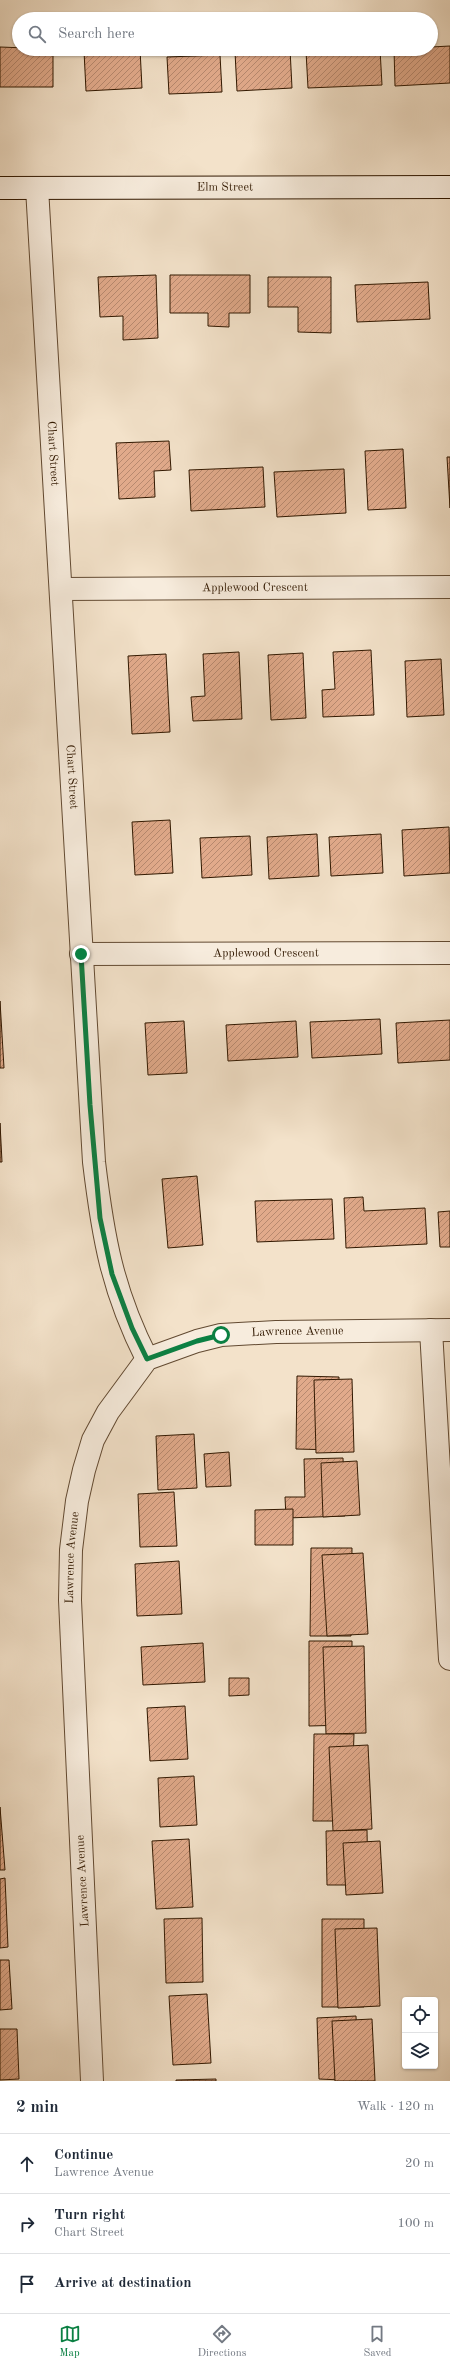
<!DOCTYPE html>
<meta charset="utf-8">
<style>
:root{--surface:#fff;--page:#f2f2f3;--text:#1f2937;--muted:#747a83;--line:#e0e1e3;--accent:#0b8043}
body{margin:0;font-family:"Old Standard TT",serif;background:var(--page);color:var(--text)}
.controls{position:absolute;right:12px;bottom:12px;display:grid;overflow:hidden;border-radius:4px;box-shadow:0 1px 3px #0004}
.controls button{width:36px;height:36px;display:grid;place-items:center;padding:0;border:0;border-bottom:1px solid var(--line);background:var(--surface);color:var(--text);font:20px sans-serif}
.stop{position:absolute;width:12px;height:12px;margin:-9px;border:3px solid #0b8043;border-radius:50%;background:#fff}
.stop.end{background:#0b8043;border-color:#fff;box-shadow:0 1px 4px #0008}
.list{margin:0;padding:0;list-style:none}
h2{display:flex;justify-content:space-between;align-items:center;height:52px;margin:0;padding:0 16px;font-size:17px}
h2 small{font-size:13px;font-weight:400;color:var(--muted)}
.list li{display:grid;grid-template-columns:26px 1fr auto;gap:12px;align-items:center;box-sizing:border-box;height:60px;padding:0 16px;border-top:1px solid var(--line)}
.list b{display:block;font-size:15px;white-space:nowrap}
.list p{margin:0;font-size:13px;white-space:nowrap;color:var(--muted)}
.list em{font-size:13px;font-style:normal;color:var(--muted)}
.icon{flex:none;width:22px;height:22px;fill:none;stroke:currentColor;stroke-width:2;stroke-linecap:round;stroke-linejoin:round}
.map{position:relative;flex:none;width:450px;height:2081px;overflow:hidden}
.search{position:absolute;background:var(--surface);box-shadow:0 1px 3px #0004;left:12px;right:12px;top:12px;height:44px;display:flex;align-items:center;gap:10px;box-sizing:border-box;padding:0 14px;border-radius:22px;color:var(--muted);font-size:15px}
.sheet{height:232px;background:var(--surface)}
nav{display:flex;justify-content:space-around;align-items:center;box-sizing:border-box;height:56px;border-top:1px solid var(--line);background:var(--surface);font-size:11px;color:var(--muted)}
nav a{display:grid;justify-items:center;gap:2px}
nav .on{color:var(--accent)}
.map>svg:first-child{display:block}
.building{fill:url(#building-hatch);stroke:#311800}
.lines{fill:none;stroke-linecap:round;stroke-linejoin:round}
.minor-casing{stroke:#624a32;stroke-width:24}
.secondary-casing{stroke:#311800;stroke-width:24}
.minor{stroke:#f7ecdd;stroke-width:22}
.secondary{stroke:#f7ecdd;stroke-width:22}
.route{stroke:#0b8043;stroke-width:5}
.labels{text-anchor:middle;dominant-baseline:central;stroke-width:3;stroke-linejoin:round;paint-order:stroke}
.street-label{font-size:12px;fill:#311800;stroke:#f7ecdd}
</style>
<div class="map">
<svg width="450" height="2081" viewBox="0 0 450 2081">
<defs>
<pattern id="building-hatch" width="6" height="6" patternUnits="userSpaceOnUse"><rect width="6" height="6" fill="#e1aa8b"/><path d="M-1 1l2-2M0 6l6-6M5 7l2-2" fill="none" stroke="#b7896f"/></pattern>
</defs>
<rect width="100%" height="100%" fill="#f3e2ca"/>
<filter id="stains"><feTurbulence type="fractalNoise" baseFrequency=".005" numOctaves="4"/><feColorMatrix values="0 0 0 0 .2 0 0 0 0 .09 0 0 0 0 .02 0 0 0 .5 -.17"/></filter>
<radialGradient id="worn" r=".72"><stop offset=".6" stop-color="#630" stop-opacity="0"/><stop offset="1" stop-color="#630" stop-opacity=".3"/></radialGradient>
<!-- building -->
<g class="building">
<polygon points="450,46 450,83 395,86 394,49"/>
<polygon points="0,47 53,49 53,87 0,87"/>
<polygon points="140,49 142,88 86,91 84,51"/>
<polygon points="290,49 292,88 237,91 235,52"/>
<polygon points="380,49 382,85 308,88 306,51"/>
<polygon points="220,55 222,92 169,94 167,57"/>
<polygon points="156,275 158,338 123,340 123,316 100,317 98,277"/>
<polygon points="170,275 250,275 250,313 229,313 229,327 208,326 208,313 170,313"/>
<polygon points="268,277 331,277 331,333 298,332 298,307 268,307"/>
<polygon points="428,282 430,319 357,322 355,285"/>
<polygon points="169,441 171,470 154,471 155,497 119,499 116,443"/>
<polygon points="403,449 406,508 368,510 365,451"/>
<polygon points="447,457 450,457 450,508"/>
<polygon points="263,467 265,507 191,511 189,470"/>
<polygon points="344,469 346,513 277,517 274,472"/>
<polygon points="371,650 374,715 323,717 322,690 335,689 333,652"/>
<polygon points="239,652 242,719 193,721 191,697 205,696 203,654"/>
<polygon points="303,653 306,718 271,720 268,655"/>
<polygon points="166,654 170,732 132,734 128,656"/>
<polygon points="441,659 444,715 407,717 405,661"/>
<polygon points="170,820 173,873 135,875 132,822"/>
<polygon points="449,827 450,873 404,876 402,830"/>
<polygon points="317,834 319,876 269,879 267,837"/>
<polygon points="381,834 383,873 331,876 329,837"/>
<polygon points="250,836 252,875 202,878 200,838"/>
<polygon points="0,1001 4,1068 0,1068"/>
<polygon points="380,1019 382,1054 312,1058 310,1022"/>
<polygon points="450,1020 450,1060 398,1063 396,1023"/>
<polygon points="184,1021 187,1073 148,1075 145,1023"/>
<polygon points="296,1021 298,1057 228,1061 226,1025"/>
<polygon points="0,1123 2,1162 0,1162"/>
<polygon points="197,1176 203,1245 168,1248 162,1179"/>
<polygon points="363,1197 364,1211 425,1208 427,1244 346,1248 344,1198"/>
<polygon points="332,1199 334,1239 257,1242 255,1201"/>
<polygon points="450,1211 450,1247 440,1247 438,1212"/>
<polygon points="297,1376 339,1377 337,1450 296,1449"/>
<polygon points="352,1379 354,1452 316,1453 314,1380"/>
<polygon points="194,1434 197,1488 158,1490 156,1436"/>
<polygon points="229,1452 231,1486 206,1487 204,1454"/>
<polygon points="343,1458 345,1516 286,1518 285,1497 305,1497 304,1459"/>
<polygon points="357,1461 360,1515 323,1517 321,1463"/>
<polygon points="174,1492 177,1546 140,1547 138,1494"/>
<polygon points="293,1509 293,1545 255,1545 255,1510"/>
<polygon points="311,1548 352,1548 351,1636 310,1636"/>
<polygon points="363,1553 368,1634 327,1636 322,1555"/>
<polygon points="179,1561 182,1614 137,1616 135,1564"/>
<polygon points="309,1641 352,1641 352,1702 347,1701 347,1725 309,1726"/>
<polygon points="203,1643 205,1682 143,1685 141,1647"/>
<polygon points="364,1646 366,1733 326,1734 323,1647"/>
<polygon points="229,1678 249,1678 249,1695 229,1696"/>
<polygon points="185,1706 188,1759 150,1761 147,1708"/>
<polygon points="314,1734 354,1734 353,1763 360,1764 360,1780 354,1780 354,1821 313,1821"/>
<polygon points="368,1745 372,1829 333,1831 329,1747"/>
<polygon points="194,1776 197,1825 160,1827 158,1778"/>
<polygon points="0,1807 5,1870 0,1870"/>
<polygon points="367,1830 368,1885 327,1885 326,1831"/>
<polygon points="189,1839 193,1907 156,1909 152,1841"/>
<polygon points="380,1841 383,1893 346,1895 343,1843"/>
<polygon points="5,1878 8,1947 0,1948 0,1879"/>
<polygon points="202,1918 203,1982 166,1983 164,1919"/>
<polygon points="322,1919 364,1919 364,1949 369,1949 369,1966 364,1966 364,2007 322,2007"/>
<polygon points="377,1928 380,2006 338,2008 335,1929"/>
<polygon points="0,1960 9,1960 12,2009 0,2010"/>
<polygon points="207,1994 211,2063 173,2065 169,1996"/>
<polygon points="356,2016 357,2041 362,2041 364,2081 319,2079 317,2018"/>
<polygon points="372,2019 375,2081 335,2081 332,2021"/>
<polygon points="0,2029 17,2029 19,2079 0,2080"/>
<polygon points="216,2079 216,2081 176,2081 176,2080"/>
</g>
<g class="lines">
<!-- minor casing -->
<g class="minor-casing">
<g id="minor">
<path id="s1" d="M37,188L94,1162C103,1237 112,1290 147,1359"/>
<path id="s2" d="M61,589L450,587"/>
<path id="s3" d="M81,954L450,953"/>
<polyline points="431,1330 450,1659"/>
<path id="s4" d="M92,2081L70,1600L71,1550L77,1501L84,1470L93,1440L108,1412L147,1359L197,1341L221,1335L276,1332L450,1330"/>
</g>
</g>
<!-- secondary casing -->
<g class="secondary-casing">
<g id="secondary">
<path id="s5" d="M0,188L450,187"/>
</g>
</g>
<!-- minor -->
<use href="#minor" class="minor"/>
<!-- secondary -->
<use href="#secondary" class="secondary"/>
</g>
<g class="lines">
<!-- route -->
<polyline class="route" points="81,954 90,1105 100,1218 112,1274 132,1328 147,1359 197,1341 221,1335"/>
</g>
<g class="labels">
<!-- street labels -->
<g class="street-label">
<text stroke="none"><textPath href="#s5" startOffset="225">Elm Street</textPath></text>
<text stroke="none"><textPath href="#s1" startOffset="266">Chart Street</textPath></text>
<text stroke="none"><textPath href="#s2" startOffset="194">Applewood Crescent</textPath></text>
<text stroke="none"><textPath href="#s1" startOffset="590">Chart Street</textPath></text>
<text stroke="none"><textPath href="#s3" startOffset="185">Applewood Crescent</textPath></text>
<text stroke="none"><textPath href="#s4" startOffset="896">Lawrence Avenue</textPath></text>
<text stroke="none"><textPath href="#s4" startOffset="524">Lawrence Avenue</textPath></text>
<text transform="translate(83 1881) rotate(-93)">Lawrence Avenue</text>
</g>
</g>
<rect width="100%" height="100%" filter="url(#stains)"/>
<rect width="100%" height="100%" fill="url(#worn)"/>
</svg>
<div class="controls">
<button><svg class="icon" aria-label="locate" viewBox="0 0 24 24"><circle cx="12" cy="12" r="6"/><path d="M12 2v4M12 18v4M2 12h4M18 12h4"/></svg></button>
<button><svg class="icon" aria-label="layers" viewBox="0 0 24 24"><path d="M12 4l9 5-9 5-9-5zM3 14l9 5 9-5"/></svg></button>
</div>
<div class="stop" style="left:221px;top:1335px"></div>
<div class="stop end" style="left:81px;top:954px"></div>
<div class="search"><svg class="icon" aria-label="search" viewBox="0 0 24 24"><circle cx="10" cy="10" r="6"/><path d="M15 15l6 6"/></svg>Search here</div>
</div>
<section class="sheet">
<h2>2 min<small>Walk · 120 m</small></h2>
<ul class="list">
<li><svg class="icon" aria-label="ahead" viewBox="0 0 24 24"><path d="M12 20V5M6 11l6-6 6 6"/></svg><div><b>Continue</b><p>Lawrence Avenue</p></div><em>20 m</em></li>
<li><svg class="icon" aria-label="right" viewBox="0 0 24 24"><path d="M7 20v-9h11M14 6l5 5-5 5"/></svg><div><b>Turn right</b><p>Chart Street</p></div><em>100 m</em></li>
<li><svg class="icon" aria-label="arrive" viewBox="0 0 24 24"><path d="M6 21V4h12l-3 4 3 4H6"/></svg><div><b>Arrive at destination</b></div></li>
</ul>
</section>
<nav>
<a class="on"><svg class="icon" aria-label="map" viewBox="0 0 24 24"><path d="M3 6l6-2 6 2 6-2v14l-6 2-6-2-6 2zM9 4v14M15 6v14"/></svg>Map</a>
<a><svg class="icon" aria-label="directions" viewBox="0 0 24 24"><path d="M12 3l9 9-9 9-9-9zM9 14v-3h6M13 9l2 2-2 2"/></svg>Directions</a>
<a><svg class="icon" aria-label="saved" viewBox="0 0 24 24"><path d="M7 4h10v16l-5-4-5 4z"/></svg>Saved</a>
</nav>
